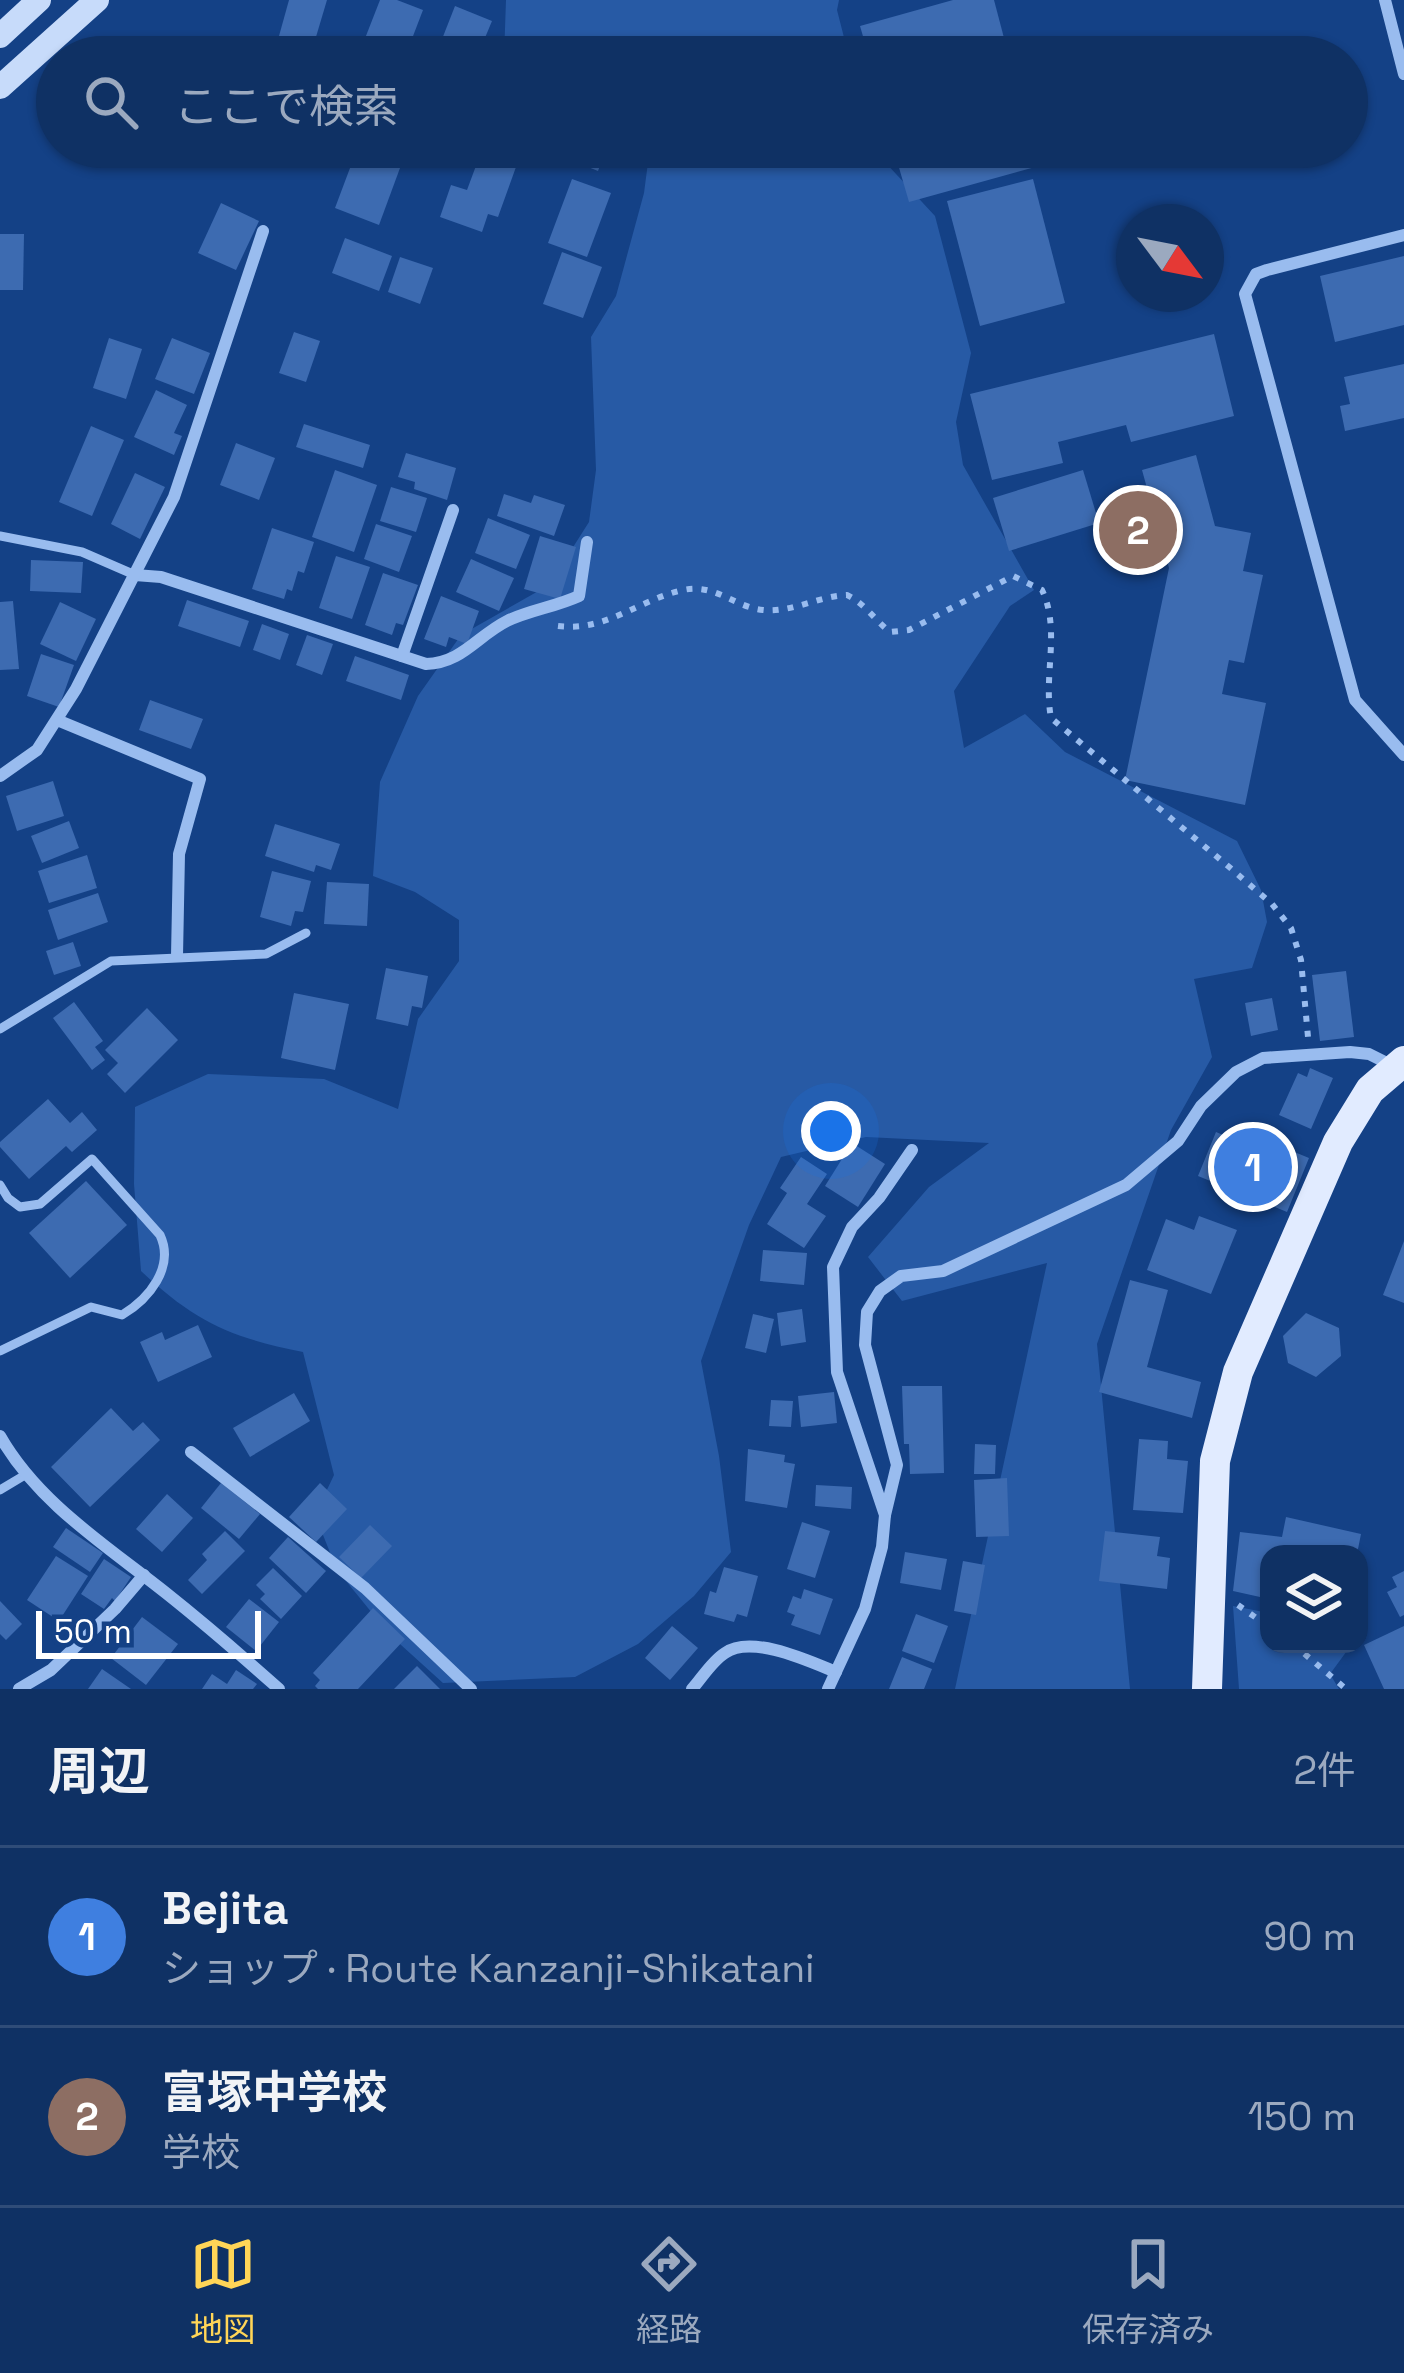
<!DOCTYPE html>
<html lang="ja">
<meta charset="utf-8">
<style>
:root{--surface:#0f3164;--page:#1d3d6d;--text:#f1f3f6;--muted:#9ba9bf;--line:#2f4c78;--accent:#ffd557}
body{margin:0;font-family:"Space Grotesk","Noto Sans JP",sans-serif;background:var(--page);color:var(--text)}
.controls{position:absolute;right:36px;bottom:36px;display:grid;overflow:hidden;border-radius:24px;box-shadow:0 3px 9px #0004}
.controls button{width:108px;height:108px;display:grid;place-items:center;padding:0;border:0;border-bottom:3px solid var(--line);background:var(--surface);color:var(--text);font:60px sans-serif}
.compass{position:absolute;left:1116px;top:204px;width:108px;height:108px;border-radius:50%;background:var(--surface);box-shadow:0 3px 9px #0004;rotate:122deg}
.scale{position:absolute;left:36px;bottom:30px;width:225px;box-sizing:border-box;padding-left:12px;border:6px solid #fff;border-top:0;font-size:33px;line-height:42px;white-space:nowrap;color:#fff;-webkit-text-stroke:9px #144186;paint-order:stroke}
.you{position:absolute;left:831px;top:1131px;width:42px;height:42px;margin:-30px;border:9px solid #fff;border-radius:50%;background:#1a73e8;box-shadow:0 0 0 18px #1a73e833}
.badge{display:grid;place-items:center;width:78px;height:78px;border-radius:50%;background:var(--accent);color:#fff;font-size:39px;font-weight:700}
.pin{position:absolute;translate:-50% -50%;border:6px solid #fff;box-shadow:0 3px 12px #0006}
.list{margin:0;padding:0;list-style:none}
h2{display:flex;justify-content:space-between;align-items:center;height:156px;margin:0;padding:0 48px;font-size:51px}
h2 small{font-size:39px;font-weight:400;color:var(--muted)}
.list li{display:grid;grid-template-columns:78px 1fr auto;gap:36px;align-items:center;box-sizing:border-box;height:180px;padding:0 48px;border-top:3px solid var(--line)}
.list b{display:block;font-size:45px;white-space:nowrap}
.list p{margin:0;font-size:39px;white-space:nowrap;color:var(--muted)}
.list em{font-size:39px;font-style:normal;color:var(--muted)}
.icon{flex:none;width:66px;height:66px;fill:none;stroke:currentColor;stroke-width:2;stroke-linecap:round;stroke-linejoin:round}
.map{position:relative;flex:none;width:1404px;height:1689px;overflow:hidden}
.search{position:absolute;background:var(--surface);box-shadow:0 3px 9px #0004;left:36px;right:36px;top:36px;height:132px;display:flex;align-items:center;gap:30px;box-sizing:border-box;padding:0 42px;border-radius:66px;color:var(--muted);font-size:45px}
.sheet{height:516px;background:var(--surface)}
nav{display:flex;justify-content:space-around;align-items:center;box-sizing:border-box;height:168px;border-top:3px solid var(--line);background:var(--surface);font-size:33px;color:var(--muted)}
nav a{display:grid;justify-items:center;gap:6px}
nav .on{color:var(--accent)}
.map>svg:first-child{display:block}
.green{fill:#275aa5}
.building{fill:#3d6bb1}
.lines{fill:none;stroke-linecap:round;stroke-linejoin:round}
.path{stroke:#99bcef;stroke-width:6;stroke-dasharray:6 9;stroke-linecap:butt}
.lane{stroke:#99bcef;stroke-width:9}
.street{stroke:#99bcef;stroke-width:12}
.secondary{stroke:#c7dbfa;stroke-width:24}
.primary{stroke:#e1ebff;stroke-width:30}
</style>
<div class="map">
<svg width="1404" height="1689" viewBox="0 0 1404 1689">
<rect width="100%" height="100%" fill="#144186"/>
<!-- green -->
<g class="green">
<polygon points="506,0 839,0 837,10 849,57 504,57"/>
<path d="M650,147H871L935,216L971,353L956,422L963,465L1034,590L1010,606L954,691L964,748L1025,714L1065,752L1237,841L1261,890L1267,922L1252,968L1194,979L1212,1057L1171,1130L1097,1344L1130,1689H955L1047,1263L902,1301L868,1257L929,1187L989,1143L866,1137L781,1157L749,1225L701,1361L719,1456L731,1552L694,1596L638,1644L575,1677L443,1683L390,1635L337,1570L315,1515L334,1475L303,1352C232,1338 195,1322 141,1271L134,1184L135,1107L208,1074L324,1079L398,1109L418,1019L459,961V920L415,892L373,876L380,782L418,696L461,635L549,585L589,522L596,470L591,337L616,296L644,193Z"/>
<polygon points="1233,1606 1269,1613 1269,1644 1352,1644 1330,1674 1339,1689 1239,1689"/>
</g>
<!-- building -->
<g class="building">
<polygon points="289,0 327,0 310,57 274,54"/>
<polygon points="380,0 397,0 423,10 405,57 364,41"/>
<polygon points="953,0 994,0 1009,57 869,57 860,26"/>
<polygon points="455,6 492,21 477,57 435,57"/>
<polygon points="358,147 410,147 403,164"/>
<polygon points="553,147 607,147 598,171 551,152"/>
<polygon points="893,147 1034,147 1039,166 909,202"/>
<polygon points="356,152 400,168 379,225 335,208"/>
<polygon points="480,155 516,167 498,217 488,214 482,232 440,217 451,185 467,190"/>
<polygon points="572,179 611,193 587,257 548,243"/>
<polygon points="1033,179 1065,303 980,326 947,201"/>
<polygon points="221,203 259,221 236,270 198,253"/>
<polygon points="0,234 24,234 23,290 0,290"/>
<polygon points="345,238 392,256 379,291 332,273"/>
<polygon points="562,252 602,267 583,318 543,304"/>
<polygon points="1404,256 1404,325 1335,342 1320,276"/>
<polygon points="400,257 433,268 420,304 388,292"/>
<polygon points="294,332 320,341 306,382 279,373"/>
<polygon points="1214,334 1234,416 1131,442 1126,425 1058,442 1063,463 992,480 970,394"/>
<polygon points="109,338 142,349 126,399 93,388"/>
<polygon points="172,338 210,353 194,394 155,379"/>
<polygon points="1404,364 1404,418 1345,431 1340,406 1350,404 1344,377"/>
<polygon points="156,390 187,405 174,433 182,436 174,455 134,437"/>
<polygon points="304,424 370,445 363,468 296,447"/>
<polygon points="91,426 124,440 92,516 59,502"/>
<polygon points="236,443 275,458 259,500 220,485"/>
<polygon points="406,453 456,468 447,500 414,489 415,482 398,477"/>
<polygon points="1196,455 1215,526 1251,533 1243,571 1263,575 1244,663 1229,660 1222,694 1266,703 1245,805 1125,780 1169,568 1142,470"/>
<polygon points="335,470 377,485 354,552 312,537"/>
<polygon points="1083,470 1099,523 1009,551 993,498"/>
<polygon points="135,473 165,487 140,539 111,524"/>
<polygon points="391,487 427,498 416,532 380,521"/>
<polygon points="504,494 531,503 534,495 565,505 554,536 497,516"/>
<polygon points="488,518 530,535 516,569 475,553"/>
<polygon points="376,524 412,536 399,572 364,559"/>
<polygon points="272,528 314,542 304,573 298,571 292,591 287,589 284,599 252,589"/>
<polygon points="540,536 576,547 560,599 524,589"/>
<polygon points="336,556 370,567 352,619 319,608"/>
<polygon points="471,559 514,578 499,611 456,592"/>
<polygon points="31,560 83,562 81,593 30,591"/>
<polygon points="383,573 418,585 403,625 396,623 392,635 365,625"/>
<polygon points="441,596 479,611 467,644 449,637 446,647 424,639"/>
<polygon points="187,600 249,621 240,647 178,626"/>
<polygon points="13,601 19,669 0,670 0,602"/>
<polygon points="60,602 96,619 76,661 40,644"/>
<polygon points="262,624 289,634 280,660 253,650"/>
<polygon points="307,635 333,644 322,675 296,665"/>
<polygon points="41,654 74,665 59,707 27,696"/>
<polygon points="355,656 409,675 401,700 346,681"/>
<polygon points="150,700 203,719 191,749 139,730"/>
<polygon points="53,781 64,816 17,831 6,796"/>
<polygon points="69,821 79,848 42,863 31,836"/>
<polygon points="275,824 340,844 331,870 316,865 314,872 265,856"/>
<polygon points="87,855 97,888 49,903 38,871"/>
<polygon points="272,871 311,881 303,912 295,911 291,926 260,917"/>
<polygon points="327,882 369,884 367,926 324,924"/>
<polygon points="98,893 108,922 58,940 48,910"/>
<polygon points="73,942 81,966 54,975 46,951"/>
<polygon points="386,968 428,976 422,1008 412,1006 408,1026 376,1019"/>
<polygon points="1346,971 1354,1037 1320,1041 1312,975"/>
<polygon points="294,993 349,1004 335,1070 281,1058"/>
<polygon points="1272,998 1278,1030 1251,1036 1245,1003"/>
<polygon points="74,1002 103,1041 95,1047 105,1060 92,1070 53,1018"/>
<polygon points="147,1008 178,1040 125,1093 107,1074 118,1063 105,1050"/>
<polygon points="1310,1068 1333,1078 1311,1129 1279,1115 1298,1073 1307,1077"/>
<polygon points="48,1099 70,1123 82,1112 97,1130 72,1152 66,1146 29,1179 0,1147 0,1142"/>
<polygon points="1216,1132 1271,1155 1275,1144 1309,1158 1287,1212 1198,1176"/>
<polygon points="852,1143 885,1164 858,1207 825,1186"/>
<polygon points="801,1157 827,1174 807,1204 826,1216 804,1248 767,1224 787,1193 780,1188"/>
<polygon points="86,1181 127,1225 70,1278 29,1233"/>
<polygon points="1199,1216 1237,1230 1211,1294 1147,1270 1166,1219 1194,1230"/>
<polygon points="1404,1241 1404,1303 1383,1295"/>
<polygon points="763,1250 807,1253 804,1285 760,1281"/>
<polygon points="1130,1280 1168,1290 1147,1367 1201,1382 1192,1418 1099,1392"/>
<polygon points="802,1309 806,1342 781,1346 777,1313"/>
<polygon points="1306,1313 1339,1328 1341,1356 1316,1377 1288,1363 1283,1336"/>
<polygon points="753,1314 774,1319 766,1353 745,1348"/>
<polygon points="198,1325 212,1357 158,1382 140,1342 162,1332 165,1340"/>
<polygon points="902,1386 942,1386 944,1473 910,1474 909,1444 904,1444"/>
<polygon points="834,1392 837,1423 801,1427 798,1396"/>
<polygon points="294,1393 310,1421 250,1457 233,1428"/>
<polygon points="771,1400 793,1401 791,1427 769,1426"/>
<polygon points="111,1408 133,1431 143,1422 160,1440 90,1507 51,1467"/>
<polygon points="1139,1439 1168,1441 1167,1459 1188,1461 1183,1513 1133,1510"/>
<polygon points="975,1444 996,1445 995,1474 974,1474"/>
<polygon points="748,1449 785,1455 784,1462 795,1464 787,1508 745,1501"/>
<polygon points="1007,1478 1009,1536 976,1537 974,1480"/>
<polygon points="221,1483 260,1514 239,1539 201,1508"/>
<polygon points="320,1483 347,1509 316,1542 289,1517"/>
<polygon points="816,1485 852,1487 851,1509 815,1506"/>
<polygon points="167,1494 193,1518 162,1552 136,1529"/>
<polygon points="1286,1517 1361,1534 1357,1554 1269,1554 1269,1599 1233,1591 1240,1532 1282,1537"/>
<polygon points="802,1522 830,1531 815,1578 787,1569"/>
<polygon points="370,1525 392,1546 361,1578 339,1557"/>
<polygon points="66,1528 103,1553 90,1572 53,1547"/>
<polygon points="225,1531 245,1551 202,1594 188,1580 207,1560 202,1554"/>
<polygon points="1105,1531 1160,1537 1157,1556 1170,1558 1167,1589 1099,1581"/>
<polygon points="288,1537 326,1571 306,1593 269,1558"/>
<polygon points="905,1552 947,1559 941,1590 900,1583"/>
<polygon points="56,1556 88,1576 59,1621 27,1600"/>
<polygon points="104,1559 131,1577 115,1601 112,1598 104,1609 81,1594"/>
<polygon points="963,1561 985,1565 976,1615 954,1611"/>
<polygon points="724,1567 758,1576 747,1617 737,1614 734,1622 704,1614 710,1591 716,1593"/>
<polygon points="273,1568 302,1596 281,1619 260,1599 265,1594 256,1585"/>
<polygon points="1404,1571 1404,1615 1400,1617 1387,1592 1397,1587 1392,1577"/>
<polygon points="804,1589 833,1599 820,1635 791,1625 795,1615 787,1612 793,1596 801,1599"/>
<polygon points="249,1599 279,1622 256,1651 226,1627"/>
<polygon points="0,1601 22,1624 6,1640 0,1634"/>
<polygon points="373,1608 405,1639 358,1689 318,1689 315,1686 320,1680 313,1673"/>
<polygon points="916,1614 948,1626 934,1663 902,1651"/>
<polygon points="142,1617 178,1644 146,1685 111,1658"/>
<polygon points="672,1626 698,1648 670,1680 645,1658"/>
<polygon points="1404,1626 1404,1689 1384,1689 1364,1645"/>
<polygon points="902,1657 932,1669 924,1689 889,1689"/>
<polygon points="417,1666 440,1689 394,1689"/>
<polygon points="102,1669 131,1689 88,1689"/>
<polygon points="236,1670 257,1684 253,1689 202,1689 212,1674 227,1684"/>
</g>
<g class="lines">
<!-- path -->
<g class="path">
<path d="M558,626C606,632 638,600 683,590C715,583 734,607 763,610C791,613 819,596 847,595C864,603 875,620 890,632L909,630L1013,576L1042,590C1061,630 1043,675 1051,718L1228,866L1272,904L1291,928L1301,960L1308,1037"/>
<polyline points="1238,1605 1269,1627"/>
<polyline points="1293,1644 1346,1689"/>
</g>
<!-- lane -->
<g class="lane">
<polyline points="0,536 82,552 135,575"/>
<polyline points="0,1029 111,961 266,954 306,933"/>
<path d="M0,1185L8,1198L20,1207L40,1204L92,1159L160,1235C175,1267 149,1299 122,1315L91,1307L0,1351"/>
<polyline points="0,1490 25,1475"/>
</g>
<!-- street -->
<g class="street">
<polyline points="1385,0 1404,74"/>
<polyline points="1404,235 1267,270 1256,274 1245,294 1355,700 1404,755"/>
<path d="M135,575L161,577L426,664C462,663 477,636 507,621C530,610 555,607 579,596L587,542"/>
<polyline points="402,656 453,510"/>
<polyline points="57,720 200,779 179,854 177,956"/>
<polyline points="0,776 37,750 76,689 174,497 263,231"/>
<path d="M0,1436C38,1503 107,1546 166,1593C205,1624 242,1656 279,1689"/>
<polyline points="191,1452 365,1588 471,1689"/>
<polyline points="885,1515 897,1465 865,1345 867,1312 880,1291 901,1276 943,1271 1126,1185 1178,1141 1201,1106 1236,1072 1263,1058 1350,1052 1369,1054 1393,1066"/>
<polyline points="19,1689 51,1670 115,1609 144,1575"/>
<path d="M692,1689C702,1678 712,1661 725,1653C751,1634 809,1661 836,1672"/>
<polyline points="828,1689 865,1609 882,1547 885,1515 837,1372 833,1267 852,1227 879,1198 912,1150"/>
</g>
<!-- secondary -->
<g class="secondary">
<polyline points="0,36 39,0"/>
<polyline points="0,87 97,0"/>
</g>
<!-- primary -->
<polyline class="primary" points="1207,1689 1215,1461 1238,1372 1338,1142 1370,1090 1404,1061"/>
</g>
</svg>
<div class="controls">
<button><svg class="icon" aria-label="layers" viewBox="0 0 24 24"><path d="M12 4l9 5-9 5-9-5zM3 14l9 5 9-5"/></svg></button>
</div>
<svg class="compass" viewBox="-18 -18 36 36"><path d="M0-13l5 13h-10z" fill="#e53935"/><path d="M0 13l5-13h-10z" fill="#9ba9bf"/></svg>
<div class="scale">50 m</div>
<div class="you"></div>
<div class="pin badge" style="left:1253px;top:1167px;background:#3f7fe0">1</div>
<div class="pin badge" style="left:1138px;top:530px;background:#8d6e63">2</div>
<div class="search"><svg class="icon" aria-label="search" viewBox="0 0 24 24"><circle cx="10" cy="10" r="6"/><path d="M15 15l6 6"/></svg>ここで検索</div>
</div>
<section class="sheet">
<h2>周辺<small>2件</small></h2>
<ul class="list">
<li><span class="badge" style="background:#3f7fe0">1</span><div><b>Bejita</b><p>ショップ · Route Kanzanji-Shikatani</p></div><em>90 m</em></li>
<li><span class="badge" style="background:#8d6e63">2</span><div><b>富塚中学校</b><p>学校</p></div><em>150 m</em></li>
</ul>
</section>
<nav>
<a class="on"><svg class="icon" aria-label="map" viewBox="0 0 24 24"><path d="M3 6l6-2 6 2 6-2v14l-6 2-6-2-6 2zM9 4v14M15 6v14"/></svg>地図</a>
<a><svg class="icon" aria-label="directions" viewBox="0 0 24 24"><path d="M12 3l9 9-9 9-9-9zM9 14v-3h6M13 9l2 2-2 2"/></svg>経路</a>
<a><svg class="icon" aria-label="saved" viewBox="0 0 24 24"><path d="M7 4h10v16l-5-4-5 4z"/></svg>保存済み</a>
</nav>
